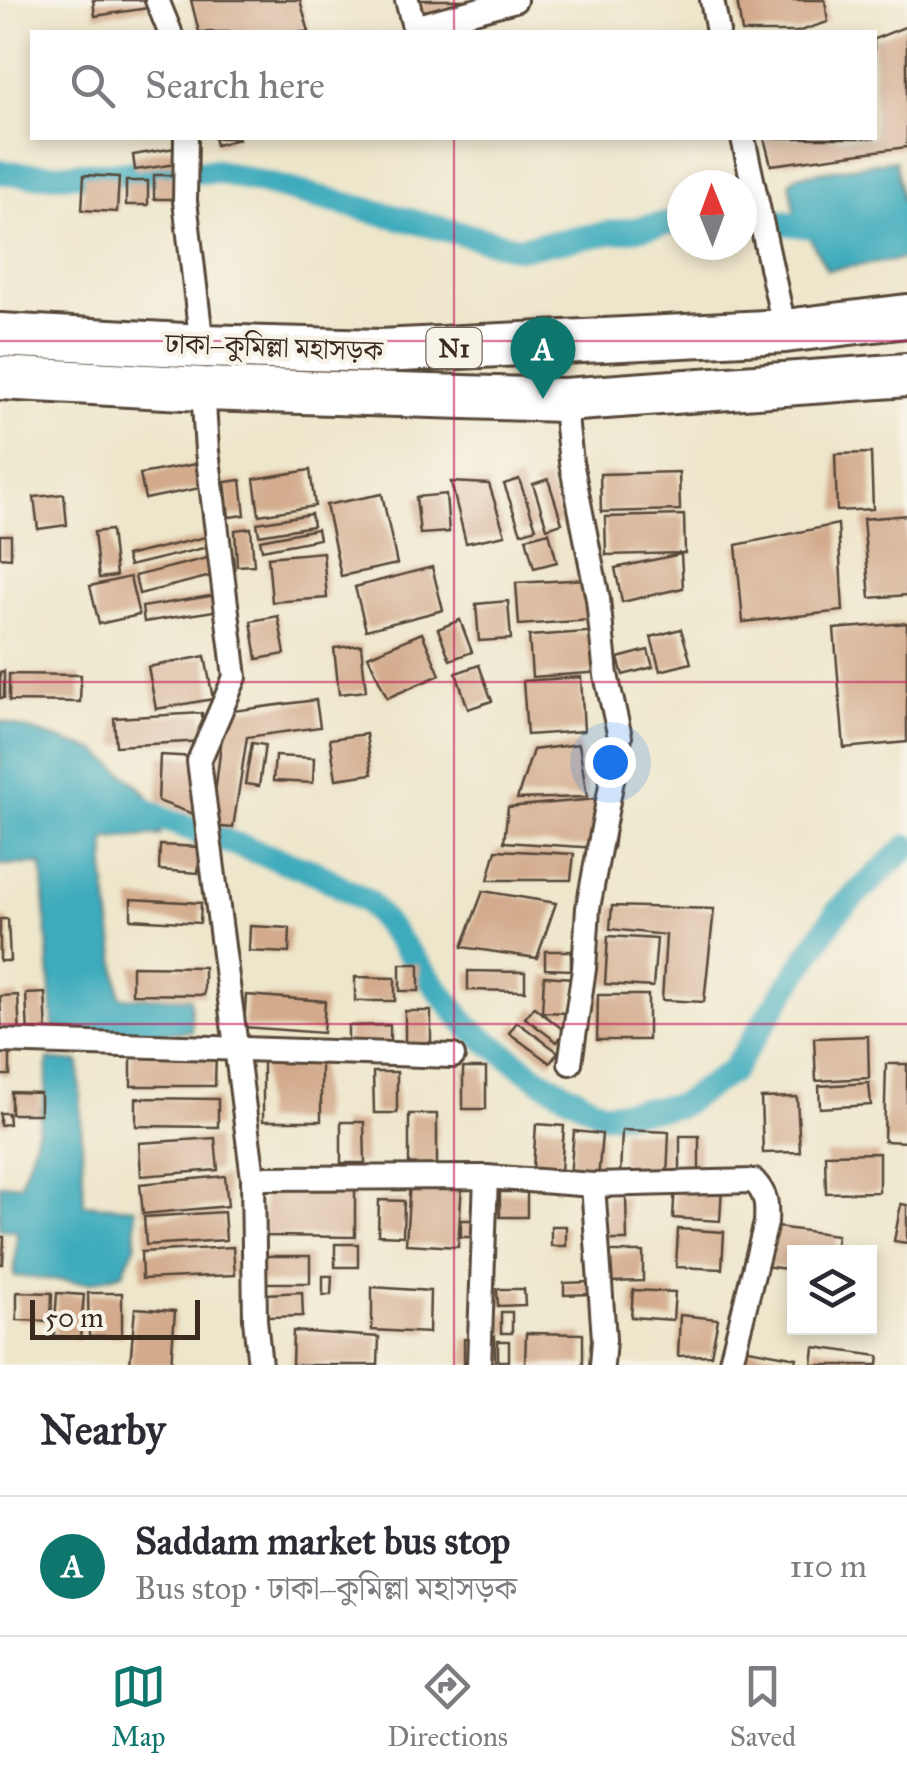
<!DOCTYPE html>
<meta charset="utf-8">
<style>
:root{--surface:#fff;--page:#f2f2f3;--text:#2b2b33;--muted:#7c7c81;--line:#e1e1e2;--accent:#0f766e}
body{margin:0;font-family:"IM FELL Great Primer","Noto Serif Bengali",serif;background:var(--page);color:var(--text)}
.controls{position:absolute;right:30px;bottom:30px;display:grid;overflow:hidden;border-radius:0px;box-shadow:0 5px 15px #0003}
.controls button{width:90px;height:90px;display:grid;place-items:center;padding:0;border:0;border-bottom:2px solid var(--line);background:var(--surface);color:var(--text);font:50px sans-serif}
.compass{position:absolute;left:667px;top:170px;width:90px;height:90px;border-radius:50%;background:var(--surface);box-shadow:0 5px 15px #0003;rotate:359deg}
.scale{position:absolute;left:30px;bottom:25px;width:170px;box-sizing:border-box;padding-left:10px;border:5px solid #3b2a1e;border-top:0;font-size:28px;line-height:35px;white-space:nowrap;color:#3b2a1e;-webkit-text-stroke:8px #f7f3e8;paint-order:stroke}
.you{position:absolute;left:610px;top:762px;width:35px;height:35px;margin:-25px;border:8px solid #fff;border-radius:50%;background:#1a73e8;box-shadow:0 0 0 15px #1a73e833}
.badge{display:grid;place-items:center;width:65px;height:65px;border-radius:50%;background:var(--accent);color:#fff;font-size:32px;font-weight:700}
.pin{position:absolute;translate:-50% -82px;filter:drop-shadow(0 2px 5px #0008)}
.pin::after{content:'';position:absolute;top:52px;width:35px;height:30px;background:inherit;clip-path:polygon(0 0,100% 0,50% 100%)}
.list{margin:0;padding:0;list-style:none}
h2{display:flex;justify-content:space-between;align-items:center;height:130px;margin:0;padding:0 40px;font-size:42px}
h2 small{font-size:32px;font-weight:400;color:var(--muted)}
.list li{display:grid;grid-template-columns:65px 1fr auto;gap:30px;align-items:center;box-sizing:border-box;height:140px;padding:0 40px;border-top:2px solid var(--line)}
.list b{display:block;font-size:38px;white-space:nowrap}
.list p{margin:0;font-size:32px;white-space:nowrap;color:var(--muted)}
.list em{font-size:32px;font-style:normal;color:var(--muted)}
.icon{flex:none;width:55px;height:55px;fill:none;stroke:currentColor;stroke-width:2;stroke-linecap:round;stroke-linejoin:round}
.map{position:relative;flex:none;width:907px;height:1365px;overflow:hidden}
.search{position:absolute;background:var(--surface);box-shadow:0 5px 15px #0003;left:30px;right:30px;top:30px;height:110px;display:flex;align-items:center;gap:25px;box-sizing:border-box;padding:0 35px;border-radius:0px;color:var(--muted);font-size:38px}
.sheet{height:270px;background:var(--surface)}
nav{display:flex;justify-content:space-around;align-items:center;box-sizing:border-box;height:140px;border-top:2px solid var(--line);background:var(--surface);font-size:28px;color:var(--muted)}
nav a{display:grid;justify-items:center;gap:5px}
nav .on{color:var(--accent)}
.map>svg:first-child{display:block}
.water{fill:#3dabbc;stroke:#3c6a6d;stroke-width:2.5}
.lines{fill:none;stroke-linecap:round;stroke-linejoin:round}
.canal{stroke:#3dabbc;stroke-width:25}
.building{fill:#d3aa8c}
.street-casing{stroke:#564638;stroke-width:28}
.highway-casing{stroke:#564638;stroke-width:48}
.street{stroke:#fff;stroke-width:22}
.highway{stroke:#fff;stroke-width:42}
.grid{fill:none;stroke:#c2185b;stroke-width:2.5;stroke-opacity:0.55}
.labels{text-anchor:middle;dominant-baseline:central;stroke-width:9;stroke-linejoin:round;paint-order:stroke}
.shield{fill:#f7f3e8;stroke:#73665b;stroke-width:2.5}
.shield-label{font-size:25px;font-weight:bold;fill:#3b2a1e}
.street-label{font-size:28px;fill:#3b2a1e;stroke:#f7f3e8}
</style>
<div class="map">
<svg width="907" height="1365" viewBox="0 0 907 1365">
<rect width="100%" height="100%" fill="#f7f3e8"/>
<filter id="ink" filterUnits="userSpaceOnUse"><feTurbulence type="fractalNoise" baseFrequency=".01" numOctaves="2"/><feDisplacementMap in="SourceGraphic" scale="20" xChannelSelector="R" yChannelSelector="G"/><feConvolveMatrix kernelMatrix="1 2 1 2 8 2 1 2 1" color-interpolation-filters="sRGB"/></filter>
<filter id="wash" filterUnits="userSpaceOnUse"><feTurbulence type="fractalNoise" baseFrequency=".0048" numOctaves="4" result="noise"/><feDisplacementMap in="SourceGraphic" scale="40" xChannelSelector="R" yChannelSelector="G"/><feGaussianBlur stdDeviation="2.25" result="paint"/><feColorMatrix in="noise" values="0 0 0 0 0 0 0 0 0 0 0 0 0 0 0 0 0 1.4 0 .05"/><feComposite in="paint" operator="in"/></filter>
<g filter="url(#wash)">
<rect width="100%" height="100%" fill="#eee6ca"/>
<!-- water -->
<g class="water">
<polygon points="895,160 902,201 907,201 907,259 827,270 794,209 790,183 796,176"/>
<polygon points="0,721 97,751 138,785 160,809 161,835 106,839 105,876 120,997 190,998 192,1031 101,1037 53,1027 42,864 0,865"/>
<path d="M48,1059L79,1062L84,1204L135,1208L136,1243L123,1273L89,1283L14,1276L17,1231L0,1229V1184H20C36,1143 46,1103 48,1059Z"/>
</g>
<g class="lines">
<!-- canal -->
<g class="canal">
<polyline points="0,172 32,175 216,171 518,248 682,221"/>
<polyline points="742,217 836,230"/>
<polyline points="131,802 166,820 317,873 368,902 469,1028 539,1079 604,1114 679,1106 732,1071 837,912 907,847"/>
</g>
</g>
<g id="blocks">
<!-- building -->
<g class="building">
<polygon points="93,0 147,0 148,8 95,16"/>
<polygon points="191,0 300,0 309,32 199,32"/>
<polygon points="413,0 481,0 420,29"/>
<polygon points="737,0 825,0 828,22 797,32 742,32"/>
<polygon points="907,26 907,147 771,165 764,138 874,138 874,39"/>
<polygon points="214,138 239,138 239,139 216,145"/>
<polygon points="181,147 183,163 135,170 133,155"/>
<polygon points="84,175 119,177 117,212 82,210"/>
<rect x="154" y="175" width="22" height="24"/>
<rect x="126" y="181" width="22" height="24"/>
<polygon points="871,453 873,509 837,511 835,454"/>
<polygon points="196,464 200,488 145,499 140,474"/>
<polygon points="310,470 315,506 259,515 254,479"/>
<polygon points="679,472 680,510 601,512 600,474"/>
<polygon points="519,479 536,528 521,533 504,484"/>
<polygon points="548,479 562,523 547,528 533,484"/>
<polygon points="241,480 245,515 229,517 225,482"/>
<polygon points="451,482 489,484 505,535 466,543"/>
<polygon points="64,494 67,525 38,529 34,497"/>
<polygon points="382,494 397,564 341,576 326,505"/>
<polygon points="446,494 449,532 420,534 416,497"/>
<polygon points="311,514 313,526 259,535 257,523"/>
<polygon points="684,515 685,553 606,555 605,517"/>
<polygon points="907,515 907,595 870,598 863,519"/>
<polygon points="838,524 843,611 743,622 736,545"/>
<polygon points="251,528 254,565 237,566 235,530"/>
<polygon points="317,529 319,539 262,550 260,540"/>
<polygon points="111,530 116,576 99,578 94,532"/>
<polygon points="549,532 557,562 534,568 526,538"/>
<polygon points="0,535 11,535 11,558 0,557"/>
<polygon points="214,535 216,545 129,566 126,556"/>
<polygon points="323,552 327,598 272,602 268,557"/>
<polygon points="681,554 683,588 622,602 615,568"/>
<polygon points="211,557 215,575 139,594 135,576"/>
<polygon points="432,567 443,610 366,630 355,587"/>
<polygon points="130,577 139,615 99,624 90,586"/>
<polygon points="588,579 591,620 519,625 516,583"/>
<polygon points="217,595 220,610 144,622 142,607"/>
<polygon points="508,601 511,639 479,641 476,604"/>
<polygon points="278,616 285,654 257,659 251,621"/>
<polygon points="460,620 472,652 450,660 438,629"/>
<polygon points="907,623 907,742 844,748 834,629"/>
<polygon points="681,629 691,663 660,671 651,637"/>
<polygon points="601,631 603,672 532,677 529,636"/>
<polygon points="422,633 440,675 387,698 368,656"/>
<polygon points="361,645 366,691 339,694 334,648"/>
<polygon points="648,650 653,667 623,675 618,658"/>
<polygon points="205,656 213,699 156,709 148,667"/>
<polygon points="479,665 492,701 468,709 456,673"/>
<polygon points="4,671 4,698 0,698 0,672"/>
<polygon points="9,674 81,675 80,702 9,701"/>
<polygon points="581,677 584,731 527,735 523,681"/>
<polygon points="316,700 320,727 247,737 233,828 211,826 225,712"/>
<polygon points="202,713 204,741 116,746 114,718"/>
<polygon points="366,734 372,774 336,779 330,739"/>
<polygon points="252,743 265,745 259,786 245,784"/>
<polygon points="579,744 587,797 517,799 533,750"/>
<polygon points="160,755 196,757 201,817 158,801"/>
<polygon points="275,756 314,758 313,783 273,781"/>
<polygon points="619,797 613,849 504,842 508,807"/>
<polygon points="160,845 200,847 198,873 159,870"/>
<polygon points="496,850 574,854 571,880 488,880"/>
<polygon points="483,891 556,903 537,958 462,947"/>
<polygon points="131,899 201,903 200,923 131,919"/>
<polygon points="612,906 714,909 704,1002 662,1000 666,935 610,929"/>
<polygon points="0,919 8,919 10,961 0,961"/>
<polygon points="250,926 290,928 289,953 249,951"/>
<polygon points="608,936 657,939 653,987 605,984"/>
<polygon points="545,951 571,951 571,970 545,969"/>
<rect x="400" y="964" width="19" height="27"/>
<polygon points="132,966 204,967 204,995 132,994"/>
<polygon points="468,971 525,972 525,991 468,990"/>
<polygon points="544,976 573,978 570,1013 542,1012"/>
<polygon points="355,977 395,978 395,1001 355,1001"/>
<polygon points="45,993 47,1035 28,1036 26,994"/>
<polygon points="18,995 20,1037 2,1037 0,996"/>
<polygon points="246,995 325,1001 323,1033 244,1027"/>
<polygon points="598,995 648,995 648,1040 597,1040"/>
<polygon points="534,1007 565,1031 557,1042 525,1018"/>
<polygon points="405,1011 431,1011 431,1053 405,1052"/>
<polygon points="517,1022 558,1052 550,1063 509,1033"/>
<polygon points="390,1025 390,1048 348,1049 348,1026"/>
<polygon points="868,1036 869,1078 816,1081 814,1038"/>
<polygon points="0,1047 10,1048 10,1075 0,1075"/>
<polygon points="131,1052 216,1052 215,1086 131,1086"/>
<rect x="263" y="1059" width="58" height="62"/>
<polygon points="886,1064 907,1064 907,1142 884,1141"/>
<rect x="463" y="1068" width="23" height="41"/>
<polygon points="373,1072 397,1072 397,1113 374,1113"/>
<polygon points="869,1083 871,1105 820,1108 819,1086"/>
<polygon points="11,1092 40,1093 40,1114 11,1114"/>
<polygon points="797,1097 800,1152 763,1153 761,1098"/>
<polygon points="136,1098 218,1099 218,1127 136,1126"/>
<polygon points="0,1113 8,1113 9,1124 0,1125"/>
<rect x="409" y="1114" width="28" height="59"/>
<polygon points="341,1122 364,1122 365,1163 341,1163"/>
<polygon points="536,1124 564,1126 561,1172 533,1169"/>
<polygon points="622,1130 669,1132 667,1178 620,1177"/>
<polygon points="574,1131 602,1134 598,1179 570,1177"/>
<polygon points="680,1136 699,1136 699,1175 680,1176"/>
<polygon points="215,1138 218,1170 141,1176 139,1143"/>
<polygon points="879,1153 879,1192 826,1193 825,1154"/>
<polygon points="225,1176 228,1206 143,1214 140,1184"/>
<polygon points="410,1180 462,1183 458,1247 406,1244"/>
<polygon points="675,1183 722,1186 720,1221 673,1218"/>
<polygon points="264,1187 355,1188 355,1237 263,1236"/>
<rect x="500" y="1192" width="27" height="25"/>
<polygon points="626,1196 627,1240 605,1240 605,1197"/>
<polygon points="379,1200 404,1201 403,1236 378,1235"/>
<polygon points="901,1204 907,1205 907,1243 894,1241"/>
<polygon points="224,1212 226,1240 146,1245 144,1217"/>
<rect x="461" y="1220" width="19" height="17"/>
<rect x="551" y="1226" width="15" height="20"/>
<polygon points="769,1226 837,1235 835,1252 794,1252 794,1270 764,1266"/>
<polygon points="678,1229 724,1232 722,1269 676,1267"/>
<polygon points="0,1237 4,1237 3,1264 0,1264"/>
<rect x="335" y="1244" width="23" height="23"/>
<polygon points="233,1247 235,1275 142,1279 141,1252"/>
<polygon points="607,1252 643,1252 643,1281 608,1282"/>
<rect x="257" y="1256" width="53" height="27"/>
<polygon points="323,1276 332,1276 331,1295 323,1295"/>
<polygon points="590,1282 591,1294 564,1295 564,1283"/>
<polygon points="372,1287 430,1291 429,1333 372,1330"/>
<polygon points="497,1289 524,1289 525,1305 498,1306"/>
<polygon points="633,1290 675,1292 673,1320 631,1317"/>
<polygon points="17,1292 52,1293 51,1321 17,1320"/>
<polygon points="302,1292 303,1316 267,1317 266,1294"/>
<polygon points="57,1293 84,1295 80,1338 54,1336"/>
<polygon points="88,1293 122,1293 122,1336 89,1336"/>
<polygon points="135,1308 175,1311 171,1365 130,1365"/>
<rect x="501" y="1312" width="11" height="21"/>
<polygon points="680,1315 718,1319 711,1355 678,1356"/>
<polygon points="293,1331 379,1337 378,1365 292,1365"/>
<polygon points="526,1333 583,1334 583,1365 525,1365"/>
<rect x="482" y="1336" width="13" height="29"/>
<rect x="464" y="1339" width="14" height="26"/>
<rect x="498" y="1341" width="11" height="20"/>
<polygon points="738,1347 797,1358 795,1365 734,1365"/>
<polygon points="814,1347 879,1356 878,1365 812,1365"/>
</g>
</g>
</g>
<g filter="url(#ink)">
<use href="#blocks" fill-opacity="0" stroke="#564638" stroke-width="2.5"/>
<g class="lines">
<!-- street casing -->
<g class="street-casing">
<g id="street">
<polyline points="157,0 170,32"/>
<polyline points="407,0 414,27 515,0"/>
<polyline points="712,0 718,32"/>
<polyline points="186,138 185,201 202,346"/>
<polyline points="743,138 785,331"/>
<polyline points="203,389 207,451 235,677 199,761 253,1178 255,1320 260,1365"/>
<polyline points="564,400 571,462 598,599 606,675 620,737 588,908 584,969 570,1063"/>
<polyline points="0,1041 453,1056"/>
<path d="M253,1178L486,1177L593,1185L754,1181C767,1195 767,1204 766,1223L730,1365"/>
<polyline points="593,1185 604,1339 602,1365"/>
<polyline points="479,1365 486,1177"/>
</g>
</g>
<!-- highway casing -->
<g class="highway-casing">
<g id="highway">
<polyline points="0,335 202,346 381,351 785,331 907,316"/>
<polyline points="0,378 203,389 564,400 907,375"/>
</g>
</g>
<!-- street -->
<use href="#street" class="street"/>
<!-- highway -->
<use href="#highway" class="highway"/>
</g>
</g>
<!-- grid -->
<path class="grid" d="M454,0V32M454,138V1365M0,341H907M0,682H907M0,1024H907"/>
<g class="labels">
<!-- shield labels -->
<rect class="shield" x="426.5" y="328" width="55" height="40" rx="8"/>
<g class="shield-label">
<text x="454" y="348">N1</text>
</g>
<!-- street labels -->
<g class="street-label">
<text transform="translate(274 347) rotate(2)">ঢাকা–কুমিল্লা মহাসড়ক</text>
</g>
</g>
</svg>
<div class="controls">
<button><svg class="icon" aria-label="layers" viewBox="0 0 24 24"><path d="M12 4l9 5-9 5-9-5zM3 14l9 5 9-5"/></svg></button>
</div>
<svg class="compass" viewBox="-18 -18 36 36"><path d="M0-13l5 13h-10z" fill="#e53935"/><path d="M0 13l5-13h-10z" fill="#7c7c81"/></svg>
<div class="scale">50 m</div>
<div class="you"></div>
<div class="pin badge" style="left:543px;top:399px">A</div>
<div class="search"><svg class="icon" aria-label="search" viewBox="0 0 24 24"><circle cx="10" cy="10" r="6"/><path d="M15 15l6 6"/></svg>Search here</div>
</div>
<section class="sheet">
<h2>Nearby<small></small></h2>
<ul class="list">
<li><span class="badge">A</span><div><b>Saddam market bus stop</b><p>Bus stop · ঢাকা–কুমিল্লা মহাসড়ক</p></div><em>110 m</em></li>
</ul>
</section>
<nav>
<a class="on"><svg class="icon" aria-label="map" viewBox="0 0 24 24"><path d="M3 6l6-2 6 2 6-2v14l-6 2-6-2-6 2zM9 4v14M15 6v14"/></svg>Map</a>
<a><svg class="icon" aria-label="directions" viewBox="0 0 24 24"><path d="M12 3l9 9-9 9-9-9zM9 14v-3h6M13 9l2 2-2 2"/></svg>Directions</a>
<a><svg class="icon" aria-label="saved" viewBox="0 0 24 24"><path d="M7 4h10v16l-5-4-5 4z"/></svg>Saved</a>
</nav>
